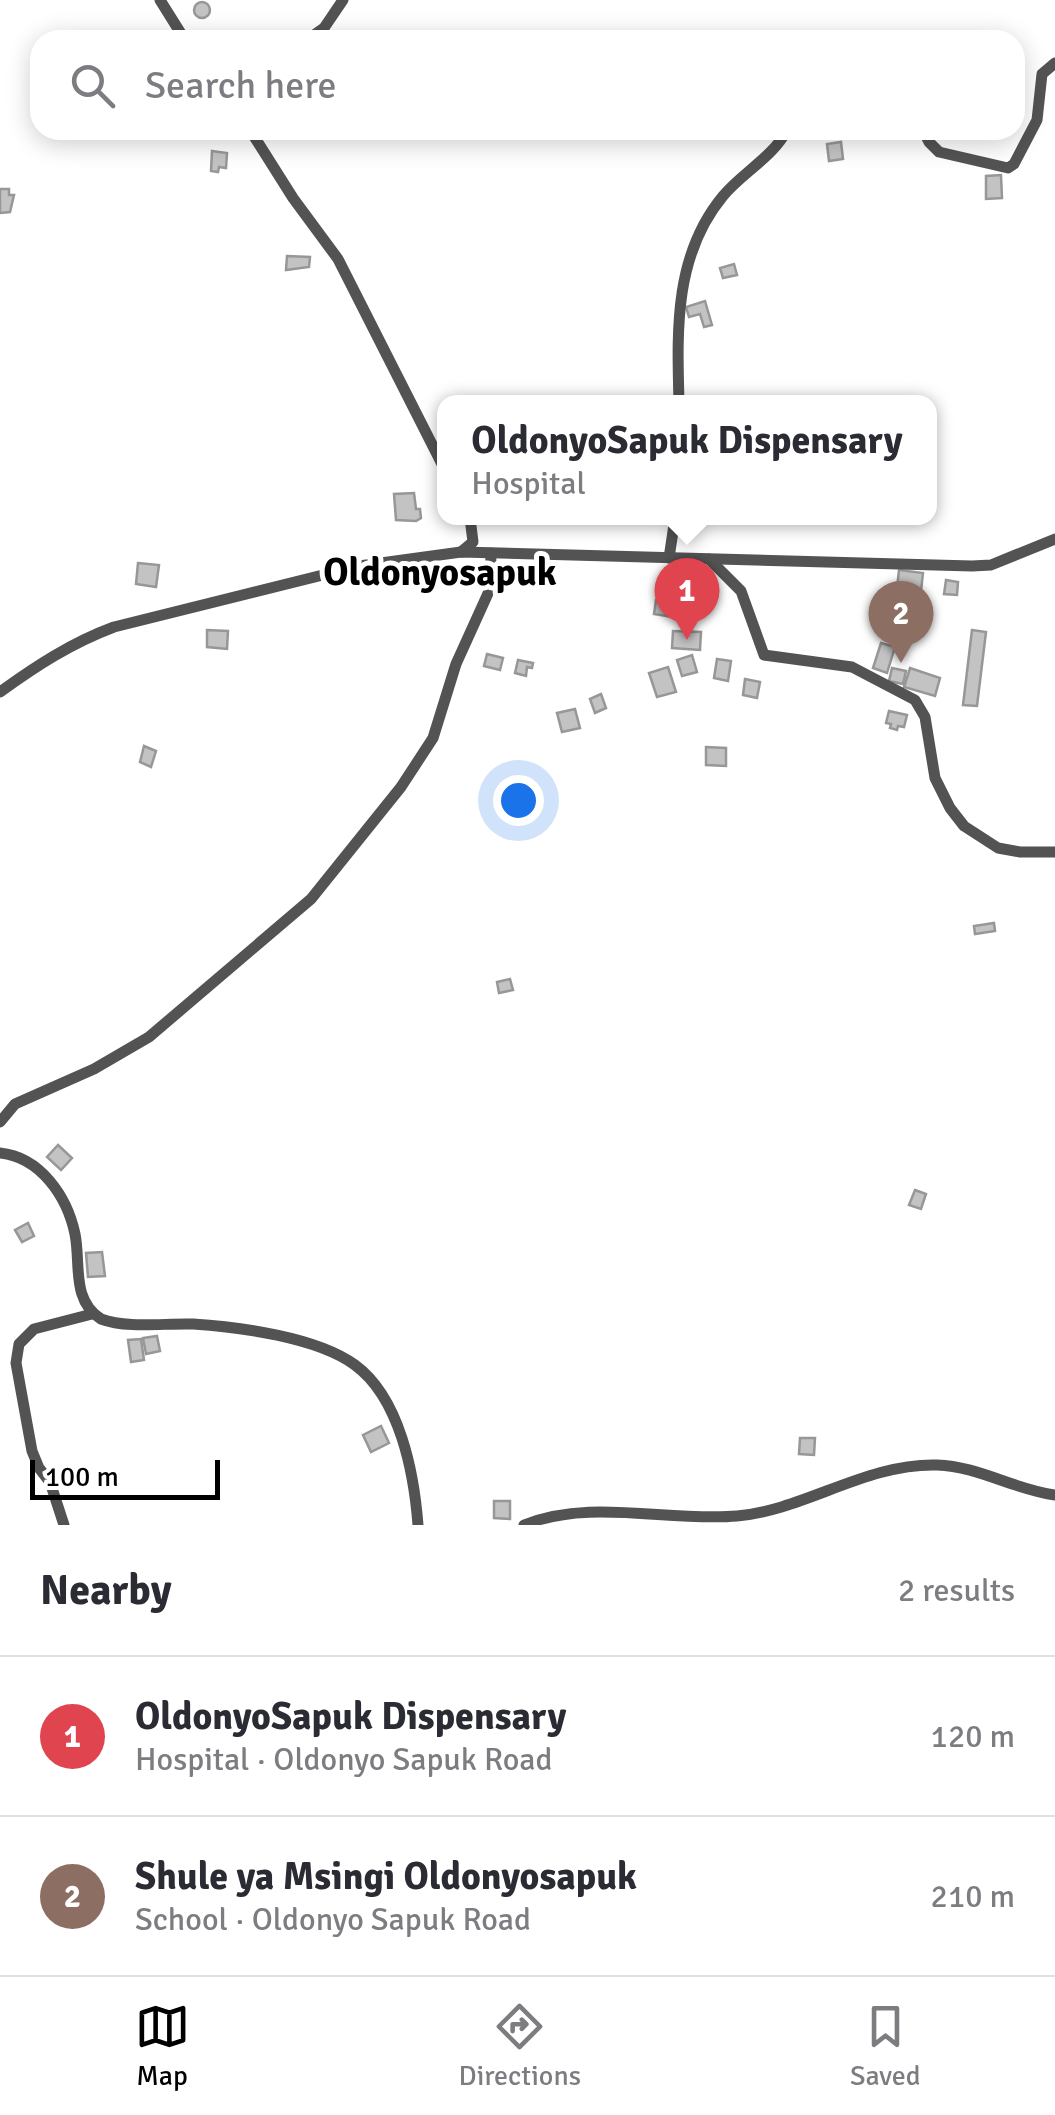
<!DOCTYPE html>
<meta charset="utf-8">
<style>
:root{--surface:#fff;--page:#f2f2f3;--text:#2b2b33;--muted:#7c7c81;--line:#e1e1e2;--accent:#000}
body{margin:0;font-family:Signika,sans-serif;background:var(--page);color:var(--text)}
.scale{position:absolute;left:30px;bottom:25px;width:190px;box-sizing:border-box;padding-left:10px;border:5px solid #000;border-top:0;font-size:28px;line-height:35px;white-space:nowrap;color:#000;-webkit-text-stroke:8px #fff;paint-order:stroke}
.you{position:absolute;left:518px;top:800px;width:35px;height:35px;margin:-25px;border:8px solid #fff;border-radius:50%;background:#1a73e8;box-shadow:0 0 0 15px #1a73e833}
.badge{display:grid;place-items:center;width:65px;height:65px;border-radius:50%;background:var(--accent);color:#fff;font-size:32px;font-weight:700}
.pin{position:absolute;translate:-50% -82px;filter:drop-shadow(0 2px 5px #0008)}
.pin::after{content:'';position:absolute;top:52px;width:35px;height:30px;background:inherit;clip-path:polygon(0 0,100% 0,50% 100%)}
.popup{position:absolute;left:437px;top:395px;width:500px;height:130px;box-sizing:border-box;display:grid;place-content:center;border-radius:20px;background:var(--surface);filter:drop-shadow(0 2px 8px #0005);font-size:32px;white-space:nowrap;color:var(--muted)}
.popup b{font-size:38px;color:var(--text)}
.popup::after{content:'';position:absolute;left:50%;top:100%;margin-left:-20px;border:20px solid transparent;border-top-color:var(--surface)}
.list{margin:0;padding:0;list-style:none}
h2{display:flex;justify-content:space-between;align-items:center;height:130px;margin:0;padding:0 40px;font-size:42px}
h2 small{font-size:32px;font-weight:400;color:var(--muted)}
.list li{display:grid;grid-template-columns:65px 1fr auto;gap:30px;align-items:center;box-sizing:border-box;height:160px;padding:0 40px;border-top:2px solid var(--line)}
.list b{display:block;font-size:38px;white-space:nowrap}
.list p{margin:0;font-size:32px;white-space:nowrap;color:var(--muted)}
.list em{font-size:32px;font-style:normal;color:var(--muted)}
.icon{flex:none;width:55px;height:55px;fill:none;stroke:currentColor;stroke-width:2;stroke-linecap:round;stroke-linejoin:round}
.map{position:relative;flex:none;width:1055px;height:1525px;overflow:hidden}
.search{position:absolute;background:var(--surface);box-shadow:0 5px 25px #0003;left:30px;right:30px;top:30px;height:110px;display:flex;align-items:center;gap:25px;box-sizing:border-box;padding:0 35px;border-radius:30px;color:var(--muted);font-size:38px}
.sheet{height:450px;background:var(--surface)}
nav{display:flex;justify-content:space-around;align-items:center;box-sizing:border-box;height:140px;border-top:2px solid var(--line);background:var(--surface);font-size:28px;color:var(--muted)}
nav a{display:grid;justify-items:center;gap:5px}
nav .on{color:var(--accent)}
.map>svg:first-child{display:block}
.building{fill:#c3c3c3;stroke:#979797;stroke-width:2.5}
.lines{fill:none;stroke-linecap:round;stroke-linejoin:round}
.street{stroke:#535353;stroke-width:11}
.labels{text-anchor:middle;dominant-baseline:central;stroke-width:10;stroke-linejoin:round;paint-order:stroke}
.neighbourhood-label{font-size:38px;font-weight:bold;fill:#000;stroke:#fff}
</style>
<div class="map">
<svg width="1055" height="1525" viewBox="0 0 1055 1525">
<rect width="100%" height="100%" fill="#fff"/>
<!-- building -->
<g class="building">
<circle cx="202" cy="10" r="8"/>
<polygon points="841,142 843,159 829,161 827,144"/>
<polygon points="212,151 227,153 226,168 219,167 218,172 211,171"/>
<polygon points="1001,175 1002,198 986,199 986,176"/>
<polygon points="0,189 9,189 9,195 14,195 10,212 0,213"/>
<polygon points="287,256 310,257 309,267 286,270"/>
<polygon points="734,264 737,275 723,278 720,268"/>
<polygon points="705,301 712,325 704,327 700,314 689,317 686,307"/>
<polygon points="414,493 416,509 420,509 421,518 416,521 396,520 394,494"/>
<polygon points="138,563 159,565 156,587 136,584"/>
<polygon points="899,570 923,573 921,591 897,588"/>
<polygon points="946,580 958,582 957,595 944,594"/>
<polygon points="656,600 681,604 679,618 654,614"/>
<polygon points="207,630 228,631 227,649 207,647"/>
<polygon points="972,630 986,632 977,706 963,705"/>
<polygon points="673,631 701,632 700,650 672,648"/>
<polygon points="881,643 895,647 887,673 873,668"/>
<polygon points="487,654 503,658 500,670 484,666"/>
<polygon points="692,655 697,672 682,676 677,660"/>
<polygon points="717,659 731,661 728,681 714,678"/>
<polygon points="518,660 533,663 532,668 527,667 526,676 515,673"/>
<polygon points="668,667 676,692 657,697 649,673"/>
<polygon points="892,668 906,671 903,684 889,681"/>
<polygon points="910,668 940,678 935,696 904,687"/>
<polygon points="745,679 760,682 757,698 743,695"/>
<polygon points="601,694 606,708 595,713 590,699"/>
<polygon points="575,709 580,728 562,732 557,713"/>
<polygon points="889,711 907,715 904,727 898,726 897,730 890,728 891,724 886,723"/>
<polygon points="144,746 156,751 151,767 140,762"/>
<polygon points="706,747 726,748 726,766 706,765"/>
<polygon points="994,923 995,931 975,934 974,926"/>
<polygon points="510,979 513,990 499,993 497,982"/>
<polygon points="58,1145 72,1158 61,1170 47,1157"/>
<polygon points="915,1190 926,1194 921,1209 909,1205"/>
<polygon points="28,1223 34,1236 22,1242 15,1230"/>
<polygon points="102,1252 105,1276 88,1277 86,1253"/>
<polygon points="157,1336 160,1351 146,1354 143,1338"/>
<polygon points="141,1339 144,1360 131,1362 128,1340"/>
<polygon points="381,1426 389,1443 371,1452 363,1435"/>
<polygon points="800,1438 815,1438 814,1455 799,1454"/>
<polygon points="494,1501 510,1501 510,1519 494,1518"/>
</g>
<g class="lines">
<!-- street -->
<g class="street">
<polyline points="160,0 185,40"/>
<polyline points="307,40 324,28 343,0"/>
<polyline points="250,130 293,198 338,259 444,468"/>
<polyline points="923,130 929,142 939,152 1008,168 1014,164 1037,120 1042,74 1055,63"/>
<path d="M679,402C677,330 674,255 723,196C742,173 773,157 787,130"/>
<polyline points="461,552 473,542 470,518"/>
<polyline points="669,558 675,518"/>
<polyline points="709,559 741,591 764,655 852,667 915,700 925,717 935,778 950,808 964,826 998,848 1020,852 1055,852"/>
<path d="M0,692C36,666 71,643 114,627L359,566L461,552L972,566L991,565L1055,539"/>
<polyline points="0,1122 15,1104 94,1069 149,1037 311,899 401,787 433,738 456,664 490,589 491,553"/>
<path d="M0,1153C40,1157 67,1196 75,1234C81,1264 71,1300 101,1319C128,1329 164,1323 193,1324C239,1327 317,1337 355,1365C400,1398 414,1473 418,1525"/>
<polyline points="64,1525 50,1482 39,1468 32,1451 16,1363 19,1344 34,1329 92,1314"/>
<path d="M524,1525C590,1498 667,1522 737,1516C805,1510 866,1463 937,1465C978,1466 1015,1490 1055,1495"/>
</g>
</g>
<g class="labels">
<!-- neighbourhood labels -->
<g class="neighbourhood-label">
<text x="440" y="572">Oldonyosapuk</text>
</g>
</g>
</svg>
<div class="scale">100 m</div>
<div class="you"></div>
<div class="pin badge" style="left:687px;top:640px;background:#e0444e">1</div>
<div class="popup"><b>OldonyoSapuk Dispensary</b>Hospital</div>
<div class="pin badge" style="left:901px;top:663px;background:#8d6e63">2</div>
<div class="search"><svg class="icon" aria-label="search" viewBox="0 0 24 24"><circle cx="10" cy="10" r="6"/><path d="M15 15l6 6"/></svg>Search here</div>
</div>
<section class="sheet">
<h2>Nearby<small>2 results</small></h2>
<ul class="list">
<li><span class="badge" style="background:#e0444e">1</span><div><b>OldonyoSapuk Dispensary</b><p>Hospital · Oldonyo Sapuk Road</p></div><em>120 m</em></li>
<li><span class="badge" style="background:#8d6e63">2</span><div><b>Shule ya Msingi Oldonyosapuk</b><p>School · Oldonyo Sapuk Road</p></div><em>210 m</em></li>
</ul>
</section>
<nav>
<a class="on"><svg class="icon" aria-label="map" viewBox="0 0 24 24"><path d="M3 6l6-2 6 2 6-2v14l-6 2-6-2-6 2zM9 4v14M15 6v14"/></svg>Map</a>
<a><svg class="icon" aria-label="directions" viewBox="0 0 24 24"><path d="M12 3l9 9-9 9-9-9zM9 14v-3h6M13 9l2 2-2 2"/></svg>Directions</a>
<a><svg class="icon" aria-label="saved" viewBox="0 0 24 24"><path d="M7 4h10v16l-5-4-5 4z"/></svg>Saved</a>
</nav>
